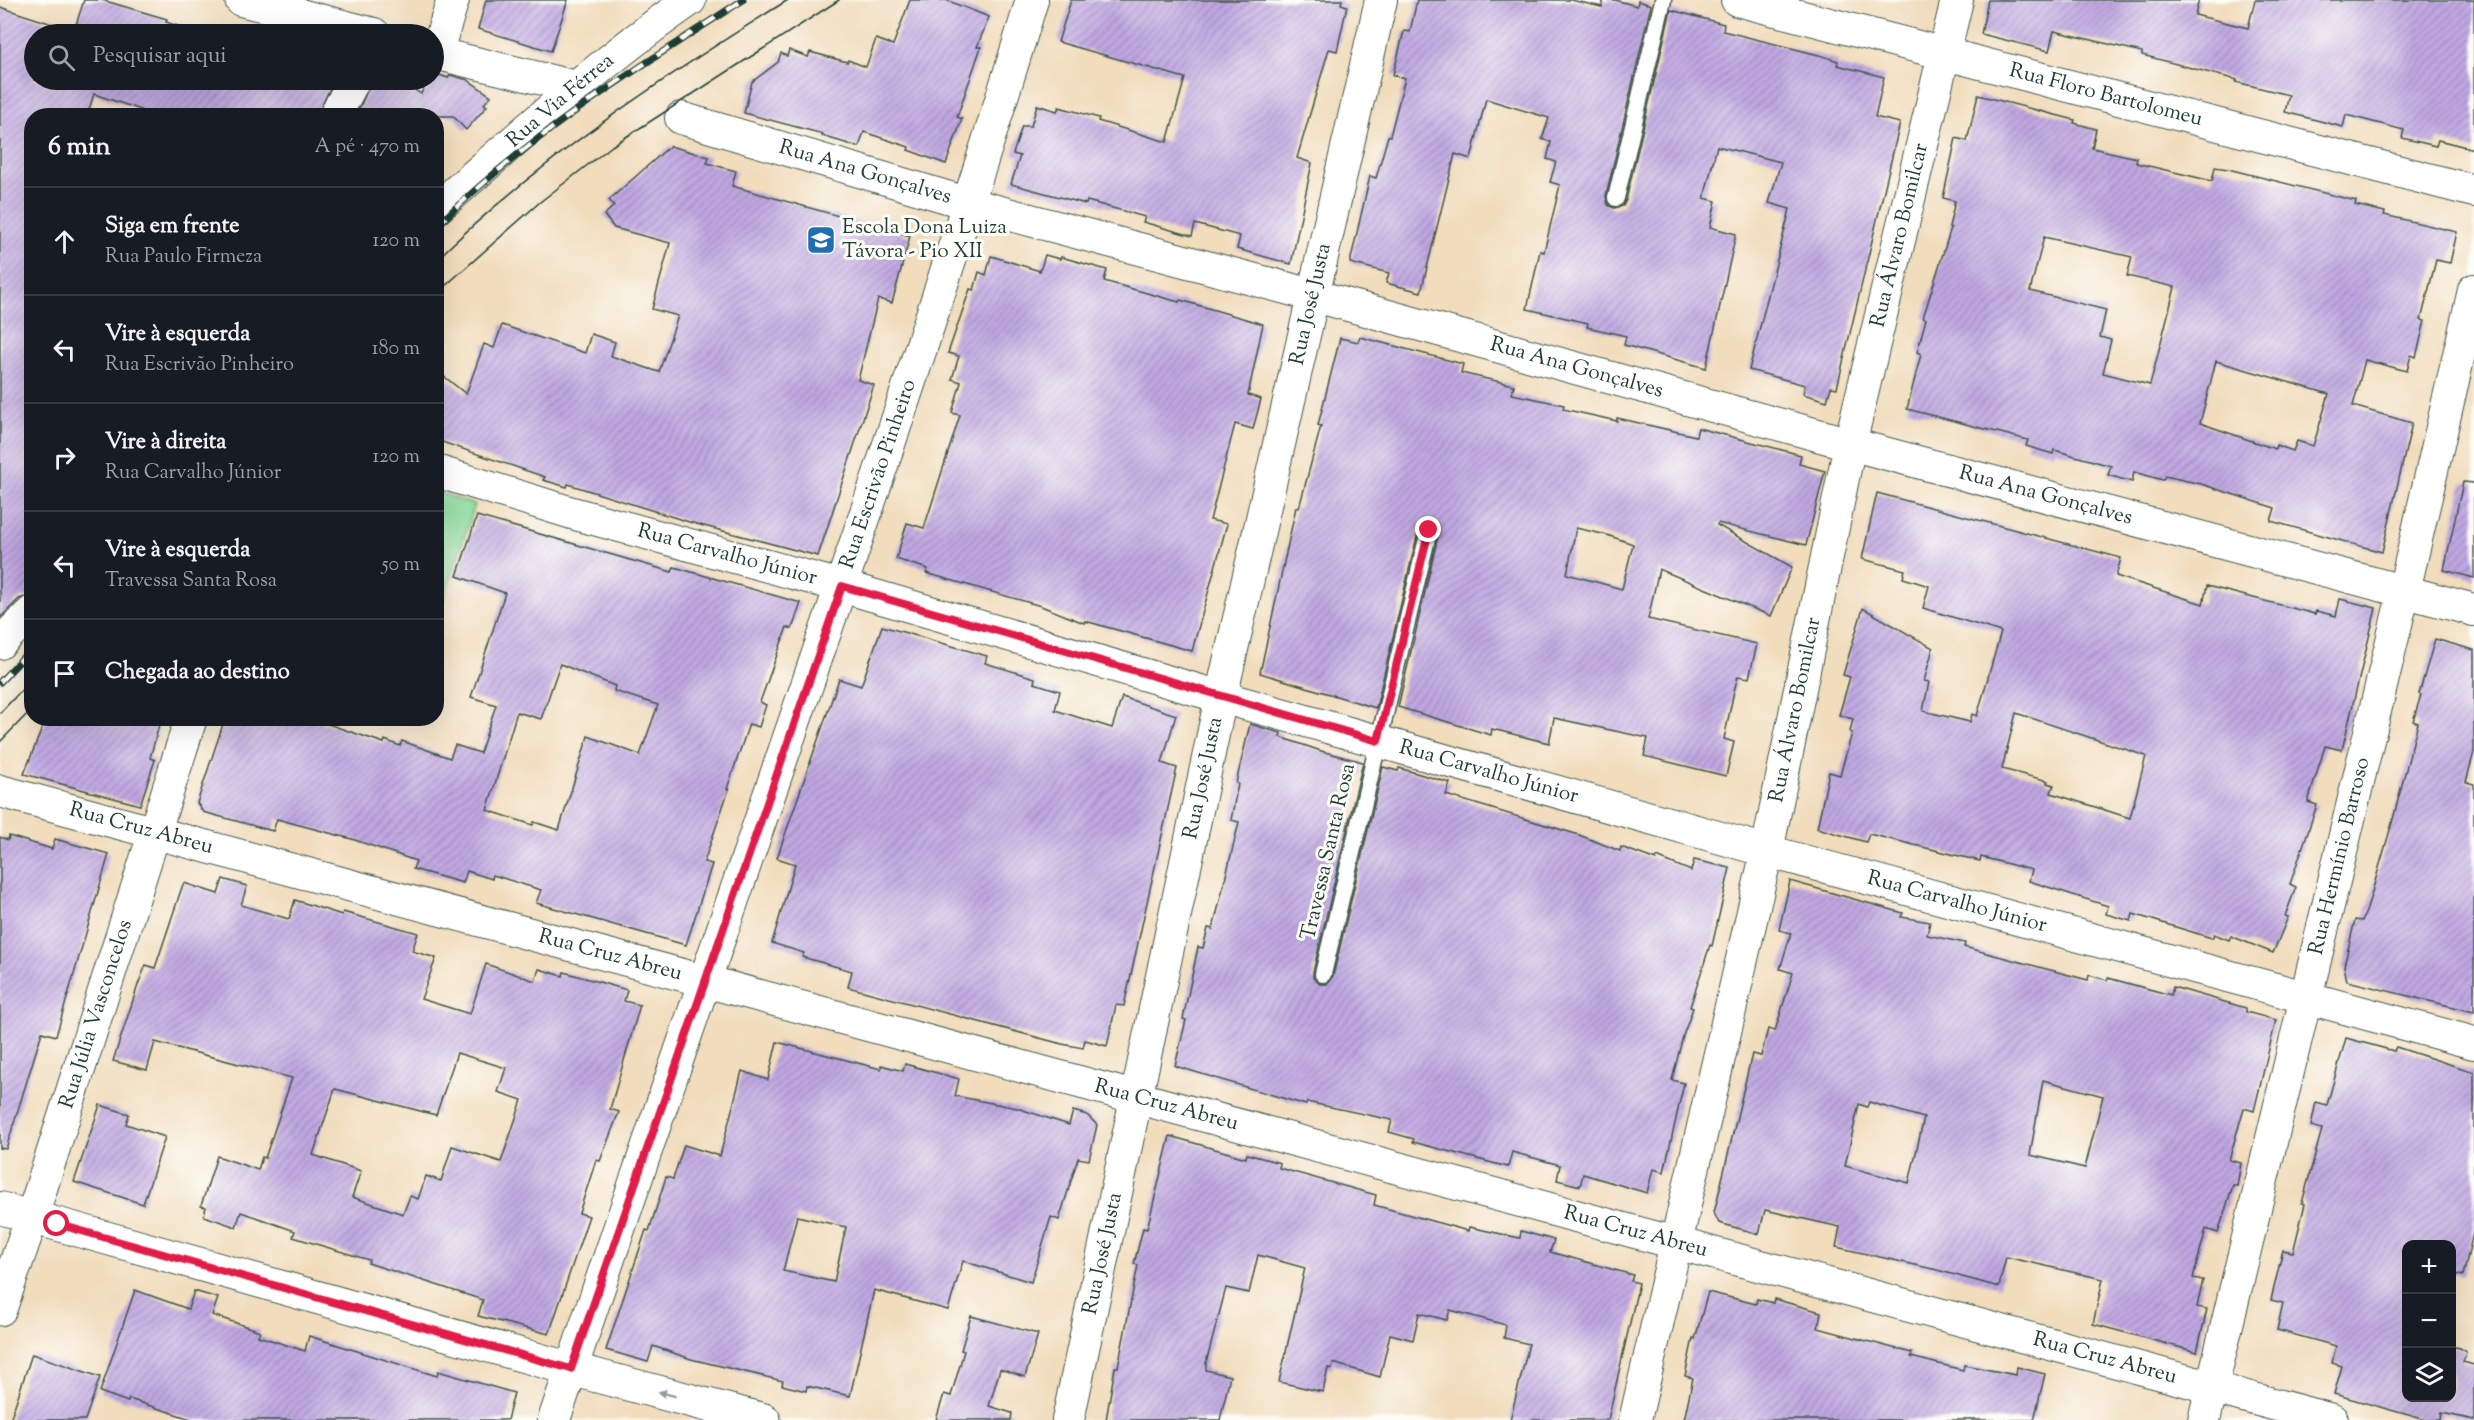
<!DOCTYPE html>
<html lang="pt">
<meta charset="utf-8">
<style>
:root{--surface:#171b24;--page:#20242c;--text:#f1f3f6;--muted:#9ea1a6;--line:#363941}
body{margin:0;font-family:"Sorts Mill Goudy",serif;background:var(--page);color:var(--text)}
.controls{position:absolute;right:18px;bottom:18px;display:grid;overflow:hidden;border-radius:12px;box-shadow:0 6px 24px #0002}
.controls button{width:54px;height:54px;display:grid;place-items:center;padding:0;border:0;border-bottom:2px solid var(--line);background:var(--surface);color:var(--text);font:30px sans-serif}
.stop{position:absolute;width:18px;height:18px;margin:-14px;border:4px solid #e11d48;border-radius:50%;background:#fff}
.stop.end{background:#e11d48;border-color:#fff;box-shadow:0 2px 6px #0008}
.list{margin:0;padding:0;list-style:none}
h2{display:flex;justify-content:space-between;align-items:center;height:78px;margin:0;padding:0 24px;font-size:26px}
h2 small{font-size:20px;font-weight:400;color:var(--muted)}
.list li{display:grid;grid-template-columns:39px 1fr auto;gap:18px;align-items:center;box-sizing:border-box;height:108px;padding:0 24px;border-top:2px solid var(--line)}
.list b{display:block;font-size:22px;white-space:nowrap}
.list p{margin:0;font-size:20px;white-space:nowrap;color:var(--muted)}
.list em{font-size:20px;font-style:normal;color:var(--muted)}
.icon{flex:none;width:33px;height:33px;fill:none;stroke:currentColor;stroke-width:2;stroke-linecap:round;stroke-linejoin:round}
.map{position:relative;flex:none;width:2474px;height:1420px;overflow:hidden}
.search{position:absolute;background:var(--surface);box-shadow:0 6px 24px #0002;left:24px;top:24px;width:420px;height:66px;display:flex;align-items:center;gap:15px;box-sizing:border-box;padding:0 21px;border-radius:33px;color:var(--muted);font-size:22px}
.panel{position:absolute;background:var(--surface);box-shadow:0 6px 24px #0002;left:24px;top:108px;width:420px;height:618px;border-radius:24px}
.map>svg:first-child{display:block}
.park{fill:#85d899;stroke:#528a66;stroke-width:1.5}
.building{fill:url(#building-hatch);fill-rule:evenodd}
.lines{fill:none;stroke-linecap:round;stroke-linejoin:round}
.service-casing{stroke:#3e5548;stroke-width:19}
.minor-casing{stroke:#3e5548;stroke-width:34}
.tertiary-casing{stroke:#3e5548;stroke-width:35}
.service{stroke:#fff;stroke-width:16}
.minor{stroke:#fff;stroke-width:32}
.tertiary{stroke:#fff;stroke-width:33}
.tram{stroke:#1f3d34;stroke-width:1.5}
.rail-casing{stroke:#1f3d34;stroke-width:7}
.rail{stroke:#fdfcf7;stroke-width:4.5;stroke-dasharray:14;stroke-linecap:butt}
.oneway{fill:#8f9e9a}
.route{stroke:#e11d48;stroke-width:8}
.labels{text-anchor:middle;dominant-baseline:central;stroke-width:6;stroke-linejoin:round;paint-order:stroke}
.street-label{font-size:21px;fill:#1f3d34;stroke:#fdfcf7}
.poi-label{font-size:21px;fill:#1f3d34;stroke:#fdfcf7;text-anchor:start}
</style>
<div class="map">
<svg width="2474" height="1420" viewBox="0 0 2474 1420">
<defs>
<pattern id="building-hatch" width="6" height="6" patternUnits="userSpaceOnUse" patternTransform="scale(1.5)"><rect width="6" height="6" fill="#c0a7e2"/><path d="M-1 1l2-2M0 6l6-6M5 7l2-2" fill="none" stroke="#9b89b8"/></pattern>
</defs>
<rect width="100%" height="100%" fill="#fdfcf7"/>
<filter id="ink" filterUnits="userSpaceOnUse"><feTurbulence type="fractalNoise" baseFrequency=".0167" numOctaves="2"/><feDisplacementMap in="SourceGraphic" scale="12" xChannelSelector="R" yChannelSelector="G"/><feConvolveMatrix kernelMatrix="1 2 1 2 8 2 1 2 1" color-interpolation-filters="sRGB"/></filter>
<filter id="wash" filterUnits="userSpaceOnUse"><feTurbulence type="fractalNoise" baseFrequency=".008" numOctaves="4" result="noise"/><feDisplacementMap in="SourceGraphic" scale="24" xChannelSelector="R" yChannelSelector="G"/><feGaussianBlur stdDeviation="1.35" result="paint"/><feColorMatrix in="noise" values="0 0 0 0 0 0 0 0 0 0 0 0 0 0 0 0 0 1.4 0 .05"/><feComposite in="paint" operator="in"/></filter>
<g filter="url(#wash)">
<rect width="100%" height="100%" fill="#f1dcbc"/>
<!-- park -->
<polygon class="park" points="437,492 475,505 437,619 436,492"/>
<g id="blocks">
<!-- building -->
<g class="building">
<polygon points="84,0 102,0 167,19 166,22 184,28 182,34 34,34 34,80 334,80 317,116 140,116 141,110 94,94 87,116 32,116 32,595 19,599 0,618 0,7 74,31"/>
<polygon points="486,0 568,0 551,51 478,29"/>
<polygon points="910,0 946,0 989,17 977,47 981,47 957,117 962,119 946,164 908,150 909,147 864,132 859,147 822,136 823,134 744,113 752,82 778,62 781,53 787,56 789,50 808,57 810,52 847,62 848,60 866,67 876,39 893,45"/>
<polygon points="1071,0 1342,0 1341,4 1347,6 1337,51 1329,49 1297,158 1312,163 1291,264 1237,249 1240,236 1195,224 1192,236 1143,222 1145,217 1087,201 1086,204 1011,184 1020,156 1013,154 1022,126 1031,126 1037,105 1057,111 1059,107 1099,118 1098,121 1167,142 1185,78 1058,42"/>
<polygon points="1417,0 1571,0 1602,7 1603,0 1615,0 1637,6 1638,1 1651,5 1606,196 1608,205 1614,208 1623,206 1626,200 1671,10 1724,24 1723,31 1823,56 1838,61 1837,65 1884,77 1875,117 1900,123 1837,388 1831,387 1827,401 1803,394 1805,385 1749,370 1790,209 1769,203 1781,162 1717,146 1704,198 1716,201 1710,227 1736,234 1706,368 1624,345 1626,336 1587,327 1588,323 1527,309 1540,251 1544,252 1560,185 1550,182 1556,162 1547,159 1551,142 1542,139 1549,118 1486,99 1471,159 1455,154 1421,292 1386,283 1389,273 1350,263 1370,176 1376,178 1388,136 1390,136 1405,78 1393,75 1404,31 1410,32"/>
<polygon points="1988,0 2199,0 2195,15 2248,28 2255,0 2474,0 2474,149 2438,140 2436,146 2402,138 2404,130 2346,115 2343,127 2285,112 2289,95 2236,82 2237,80 2142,55 2142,52 2054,31 2049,51 1981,34"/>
<polygon points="434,73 448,78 450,75 468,80 491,96 484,104 487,106 466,130 453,116 356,116 371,82 381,89 388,80 400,80 421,94 427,80 434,80"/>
<path d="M1978,95L2075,120L2074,123L2096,129L2092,148L2137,158L2136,163L2212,181L2215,167L2228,169L2356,201L2355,205L2385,212L2384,215L2457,232L2450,263L2436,260L2421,320L2425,321L2416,357L2411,355L2407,371L2365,360L2353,406L2412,423L2382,552L2271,521L2275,508L2201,484L2165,476L2163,480L2134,472L2132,482L2108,475L2111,466L2054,450L2053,454L2026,446L2028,440L1907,409L1921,354L1917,352L1926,319L1923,318L1951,228L1949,227L1955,201L1943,198L1956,138L1967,141ZM2044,237L2132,257L2127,276L2175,287L2150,385L2103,373L2111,340L2100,337L2106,310L2030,291ZM2216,361L2329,394L2313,446L2297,441L2293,451L2276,445L2275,449L2200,423Z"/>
<polygon points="670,146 709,157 707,163 736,171 732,186 910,236 892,303 878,299 858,380 874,385 818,556 689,522 568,484 567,487 543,480 545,477 436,440 436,370 466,394 484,344 494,348 502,325 585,353 591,334 615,342 611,356 659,372 678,316 652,309 670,243 614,228 604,215 614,206 609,200"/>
<polygon points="1045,255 1060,259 1061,257 1107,270 1104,281 1179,302 1180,300 1263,324 1248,395 1261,399 1253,429 1235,424 1210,520 1227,524 1192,651 1085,621 1084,623 1041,606 926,573 928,569 896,559 907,523 924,528 960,415 952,413 961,382 952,379 959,356 948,353 970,289 974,290 979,272 986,275 991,256 1040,271"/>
<path d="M1360,337L1463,364L1461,373L1514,385L1512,394L1564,405L1563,409L1617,421V418L1696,436L1698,428L1801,455L1799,464L1825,471L1806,545L1718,523L1717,525L1792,567L1771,616L1659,569L1648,619L1757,644L1749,678L1738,676L1734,691L1724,739L1734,742L1726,776L1644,756L1648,738L1554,718L1549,743L1492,729L1491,735L1398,707L1439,532L1437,523L1431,520L1422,522L1419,528L1376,708L1260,673L1296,507L1299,508L1321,426L1318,425L1340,338L1358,342ZM1576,528L1607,535L1633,544L1622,589L1567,574Z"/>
<polygon points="2463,482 2474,483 2474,578 2444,570"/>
<path d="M1877,493L2121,558L2116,576L2203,604L2207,586L2315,614L2316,611L2336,616L2340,599L2376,608L2342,750L2325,746L2308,802L2317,805L2290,884L2296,887L2285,916L2288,917L2273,953L2231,936L2229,940L2214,934L2212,938L2133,914L2131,921L2106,914L2108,906L2029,881L2032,870L1981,857L1980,861L1869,834L1866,842L1817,828L1829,772L1840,775L1852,733L1850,732L1853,719L1839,715L1850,677L1843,675L1863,608L1933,648L1924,681L1929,682L1923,711L1970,722L1972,714L1977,716L2001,632L1923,608L1929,586L1903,578L1905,570L1862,559ZM2016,713L2146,756L2130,818L2051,793L2054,785L2047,783L2048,781L2002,769Z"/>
<path d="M477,516L672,572L674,567L801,603L792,629L787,627L760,702L766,705L759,727L749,724L727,789H729L704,862L712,864L686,945L536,903L541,890L493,875L492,879L467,871L463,883L413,869L416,861L352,839L277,819L273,831L203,812L197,803L225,718H310L384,743L385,740L400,746L402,741L450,758L455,745L480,753L496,705L471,697L505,593L457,576ZM560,664L615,686L614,691L658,705L640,755L588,736L559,830L534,822L533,825L487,810L517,712L541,719Z"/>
<polygon points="882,626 987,656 985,663 1035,678 1034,683 1060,691 1055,710 1112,728 1122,697 1176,715 1162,763 1177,768 1174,781 1124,1006 1116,1005 1107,1046 1085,1040 1083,1048 1062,1044 848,987 852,971 802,957 804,953 772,943 795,864 777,858 839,679 861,686"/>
<polygon points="2435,639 2474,650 2474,752 2466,782 2474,784 2474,1012 2347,981 2344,966 2355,920 2362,921 2367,909 2392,823 2418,723 2413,721 2421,695 2419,694"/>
<polygon points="46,718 161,718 150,758 155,760 140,805 24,774"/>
<polygon points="1250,724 1281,733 1280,737 1321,751 1363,762 1313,972 1313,978 1320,984 1327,984 1333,976 1383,767 1398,771 1399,768 1450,783 1446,795 1579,835 1620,851 1621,847 1656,860 1657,857 1691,871 1694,860 1730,868 1712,946 1710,945 1690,1007 1693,1008 1683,1036 1672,1080 1684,1083 1664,1172 1653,1169 1647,1193 1583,1174 1580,1186 1557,1180 1560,1165 1512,1152 1508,1167 1466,1156 1413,1142 1414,1139 1389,1132 1392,1120 1307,1102 1306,1105 1175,1066 1186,1020 1183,1019 1198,947 1203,948 1208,928 1213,929 1239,822 1231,820 1238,784 1236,783"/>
<polygon points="9,836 52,849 55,839 109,854 56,1036 42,1032 6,1149 0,1148 0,837 8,840"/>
<path d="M223,879L247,886L241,905L289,919L295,900L342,915L343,912L418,933L412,951L436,958L421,999L470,1014L486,964L535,981L539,969L563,976L564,972L627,990L624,1001L640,1005L610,1109L619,1112L600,1161L596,1160L579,1213L589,1216L549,1334L478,1316L483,1300L368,1263L369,1260L293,1237L295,1231L241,1212L236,1227L204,1216L206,1207L201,1206L217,1156L258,1170L262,1157L265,1158L292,1078L155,1042L147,1070L113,1061L139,982L146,965L155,968L182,887L184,883L218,894ZM457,1053L506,1068L498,1092L522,1100L501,1162L452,1146L441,1181L426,1176L418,1199L410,1196L403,1214L352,1197L361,1171L313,1155L335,1089L436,1115Z"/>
<path d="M1790,881L1903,913L1901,917L1930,922L1927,935L1965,943L1964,947L2088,980L2089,975L2107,980L2108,978L2171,995L2173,987L2246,1008V1012L2276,1020L2254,1111L2244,1108L2229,1160L2241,1163L2237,1186L2233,1185L2218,1233L2206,1229L2193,1278L2203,1280L2197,1307L2207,1309L2197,1352L2093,1324L2103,1279L2006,1257L1999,1287L1937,1270L1836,1247L1840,1227L1765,1210L1759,1234L1719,1223L1714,1213L1752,1054L1761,1056L1768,1029L1775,1031L1793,973L1780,969L1791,933L1779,930ZM2043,1080L2103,1096L2085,1168L2030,1155ZM1869,1102L1924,1118L1909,1183L1845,1166L1859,1104L1867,1107Z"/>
<polygon points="2346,1038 2394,1051 2396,1047 2474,1072 2474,1229 2463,1276 2451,1273 2451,1245 2406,1245 2406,1398 2451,1398 2451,1346 2459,1348 2466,1352 2463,1362 2474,1365 2474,1420 2442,1413 2441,1420 2426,1420 2334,1394 2342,1366 2332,1363 2336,1346 2277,1330 2283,1303 2271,1300 2283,1250 2293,1252 2305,1204 2302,1203 2322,1129 2311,1126 2316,1102 2327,1105"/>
<path d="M777,1042L881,1069V1065L903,1071L905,1064L959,1079L955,1096L1017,1108L1069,1125L1073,1111L1087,1115L1097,1125L1089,1160L1078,1158L1059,1220L1051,1217L1031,1282L963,1261L948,1310L874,1290L850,1396L807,1386L806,1391L782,1385L783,1381L691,1359L653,1346L648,1362L606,1350L646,1230L649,1231L666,1177L673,1179L684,1145L720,1156L742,1071L768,1080ZM797,1216L846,1227L834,1282L783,1271Z"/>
<polygon points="100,1105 129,1114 126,1124 165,1137 143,1204 74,1182"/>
<polygon points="1170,1136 1246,1158 1247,1154 1280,1163 1279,1168 1376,1195 1374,1205 1468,1231 1469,1227 1520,1238 1521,1231 1554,1240 1550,1252 1633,1275 1631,1281 1639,1283 1608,1420 1510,1420 1529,1344 1504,1338 1506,1325 1450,1310 1447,1320 1419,1313 1413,1340 1390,1334 1380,1377 1333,1363 1332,1369 1328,1368 1323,1392 1279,1382 1305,1268 1258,1255 1249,1293 1226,1288 1206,1363 1206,1370 1230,1376 1220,1420 1106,1420 1115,1367 1118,1367 1138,1265 1134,1264 1143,1228 1147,1229"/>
<polygon points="135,1290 188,1309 194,1291 218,1298 212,1315 260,1331 258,1336 305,1351 309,1336 437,1376 438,1371 514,1393 507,1420 194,1420 129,1399 128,1402 100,1392"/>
<polygon points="1708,1292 1756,1304 1757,1299 1773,1303 1774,1299 1821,1312 1818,1328 1912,1353 1911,1357 1963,1370 1964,1365 2016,1375 2017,1367 2045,1374 2034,1420 1684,1420 1693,1378 1685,1376 1693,1338 1695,1339"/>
<polygon points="971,1316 1038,1334 1025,1377 1000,1369 989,1406 1012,1413 1011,1420 936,1420 944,1394 951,1396 964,1351 961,1350"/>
<polygon points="32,1354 100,1377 85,1420 10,1420"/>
</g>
</g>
</g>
<g filter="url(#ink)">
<use href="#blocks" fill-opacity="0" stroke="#3e5548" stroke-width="1.5"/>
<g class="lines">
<!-- service casing -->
<g class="service-casing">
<g id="service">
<polyline points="1616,198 1663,0"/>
<polyline points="1323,974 1429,530"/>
</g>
</g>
<!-- minor casing -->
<g class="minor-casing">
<g id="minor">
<polyline points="241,0 374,34"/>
<path id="s1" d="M1737,0L2474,191"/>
<polyline points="434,53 576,87"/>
<polyline points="436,54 453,0"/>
<polyline points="335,116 354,80"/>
<path id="s2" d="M681,118L970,204L1312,295L1850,444L2474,610"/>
<path id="s3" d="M436,209C519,137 600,62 690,0"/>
<path id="s4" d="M436,471L572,513L841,586L1221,697L1767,851L2474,1043"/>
<polyline points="0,643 32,612"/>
<path id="s5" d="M0,791L2332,1420"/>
<path id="s6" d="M0,1208L32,1217L191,718"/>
<path id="s7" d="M554,1420C713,947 886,478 1032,0"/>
<path id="s8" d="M1068,1420L1221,697L1381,0"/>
<path id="s9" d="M1635,1420L1767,851L1850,444L1957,0"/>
<path id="s10" d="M2204,1420L2404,591L2474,290"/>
</g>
</g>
<!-- tertiary casing -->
<g class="tertiary-casing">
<polyline id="tertiary" points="0,1309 32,1217 571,1369 764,1420"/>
</g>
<!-- service -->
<use href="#service" class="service"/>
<!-- minor -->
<use href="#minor" class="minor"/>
<!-- tertiary -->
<use href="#tertiary" class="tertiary"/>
<!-- tram -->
<g class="tram">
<path d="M436,260C540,159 665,76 788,0"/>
<polyline points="436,294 540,202 612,146 839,0"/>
<polyline points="0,713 32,679"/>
<polyline points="0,742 32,709"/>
</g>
<!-- rail casing -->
<g class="rail-casing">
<g id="rail">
<path d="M436,227C527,136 636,69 743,0"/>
<polyline points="0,682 32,648"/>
</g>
</g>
<!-- rail -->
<use href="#rail" class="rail"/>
</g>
<!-- one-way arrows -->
<defs><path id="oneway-solid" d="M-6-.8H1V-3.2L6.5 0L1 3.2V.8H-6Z" transform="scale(1.5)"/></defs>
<use class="oneway" href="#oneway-solid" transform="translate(667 1394) rotate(-165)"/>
</g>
<g class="lines" filter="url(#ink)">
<!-- route -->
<polyline class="route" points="57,1224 571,1369 842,586 1378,741 1429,530"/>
</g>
<!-- icons -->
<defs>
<g id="school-square" transform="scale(1.5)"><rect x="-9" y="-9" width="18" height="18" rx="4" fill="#1f6fb2" stroke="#fdfcf7"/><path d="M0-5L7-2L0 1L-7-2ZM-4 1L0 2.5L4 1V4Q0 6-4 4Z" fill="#fff"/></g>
</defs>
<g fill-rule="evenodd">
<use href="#school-square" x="821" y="240"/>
</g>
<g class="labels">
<!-- street labels -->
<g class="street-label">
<text stroke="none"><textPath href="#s1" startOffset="381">Rua Floro Bartolomeu</textPath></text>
<text stroke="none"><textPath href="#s3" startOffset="165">Rua Via Férrea</textPath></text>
<text stroke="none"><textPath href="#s2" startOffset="192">Rua Ana Gonçalves</textPath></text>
<text stroke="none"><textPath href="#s9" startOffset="1214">Rua Álvaro Bomilcar</textPath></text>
<text stroke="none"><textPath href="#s8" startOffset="1142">Rua José Justa</textPath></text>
<text stroke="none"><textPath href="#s2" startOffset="930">Rua Ana Gonçalves</textPath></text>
<text stroke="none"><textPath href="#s7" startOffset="1000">Rua Escrivão Pinheiro</textPath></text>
<text stroke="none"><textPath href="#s2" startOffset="1416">Rua Ana Gonçalves</textPath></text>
<text stroke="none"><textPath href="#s4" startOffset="303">Rua Carvalho Júnior</textPath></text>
<text stroke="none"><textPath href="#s9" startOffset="728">Rua Álvaro Bomilcar</textPath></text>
<text stroke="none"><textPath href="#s4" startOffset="1095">Rua Carvalho Júnior</textPath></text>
<text stroke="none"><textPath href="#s8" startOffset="656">Rua José Justa</textPath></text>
<text stroke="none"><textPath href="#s5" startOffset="146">Rua Cruz Abreu</textPath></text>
<text transform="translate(1329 852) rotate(-77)">Travessa Santa Rosa</text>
<text stroke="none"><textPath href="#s10" startOffset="580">Rua Hermínio Barroso</textPath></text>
<text stroke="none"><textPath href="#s4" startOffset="1581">Rua Carvalho Júnior</textPath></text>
<text stroke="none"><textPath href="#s5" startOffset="632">Rua Cruz Abreu</textPath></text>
<text stroke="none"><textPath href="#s6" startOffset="246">Rua Júlia Vasconcelos</textPath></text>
<text stroke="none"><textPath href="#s5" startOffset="1208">Rua Cruz Abreu</textPath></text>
<text stroke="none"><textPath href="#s5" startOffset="1694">Rua Cruz Abreu</textPath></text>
<text stroke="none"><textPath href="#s8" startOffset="170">Rua José Justa</textPath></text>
<text stroke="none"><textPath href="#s5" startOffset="2180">Rua Cruz Abreu</textPath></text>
</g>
<!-- poi labels -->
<g class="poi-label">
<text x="842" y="228">Escola Dona Luiza<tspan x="842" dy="24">Távora - Pio XII</tspan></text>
</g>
</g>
</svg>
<div class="controls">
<button>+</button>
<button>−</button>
<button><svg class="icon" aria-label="layers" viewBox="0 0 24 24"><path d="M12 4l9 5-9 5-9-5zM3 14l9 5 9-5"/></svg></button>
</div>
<div class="stop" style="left:57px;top:1224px"></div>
<div class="stop end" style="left:1429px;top:530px"></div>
<div class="search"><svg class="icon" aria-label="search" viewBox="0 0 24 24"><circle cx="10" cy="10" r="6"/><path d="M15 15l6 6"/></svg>Pesquisar aqui</div>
<section class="panel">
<h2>6 min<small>A pé · 470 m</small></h2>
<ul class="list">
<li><svg class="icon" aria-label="ahead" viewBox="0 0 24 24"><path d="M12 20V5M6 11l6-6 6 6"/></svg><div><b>Siga em frente</b><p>Rua Paulo Firmeza</p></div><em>120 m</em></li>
<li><svg class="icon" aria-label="left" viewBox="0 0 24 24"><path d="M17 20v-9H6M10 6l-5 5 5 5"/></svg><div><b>Vire à esquerda</b><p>Rua Escrivão Pinheiro</p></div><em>180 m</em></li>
<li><svg class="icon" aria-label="right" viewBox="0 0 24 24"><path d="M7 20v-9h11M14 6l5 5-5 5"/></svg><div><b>Vire à direita</b><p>Rua Carvalho Júnior</p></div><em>120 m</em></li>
<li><svg class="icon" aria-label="left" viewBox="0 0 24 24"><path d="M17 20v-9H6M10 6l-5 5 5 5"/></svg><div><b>Vire à esquerda</b><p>Travessa Santa Rosa</p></div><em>50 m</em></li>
<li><svg class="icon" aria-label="arrive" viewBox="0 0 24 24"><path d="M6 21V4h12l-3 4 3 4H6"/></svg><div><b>Chegada ao destino</b></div></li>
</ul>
</section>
</div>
